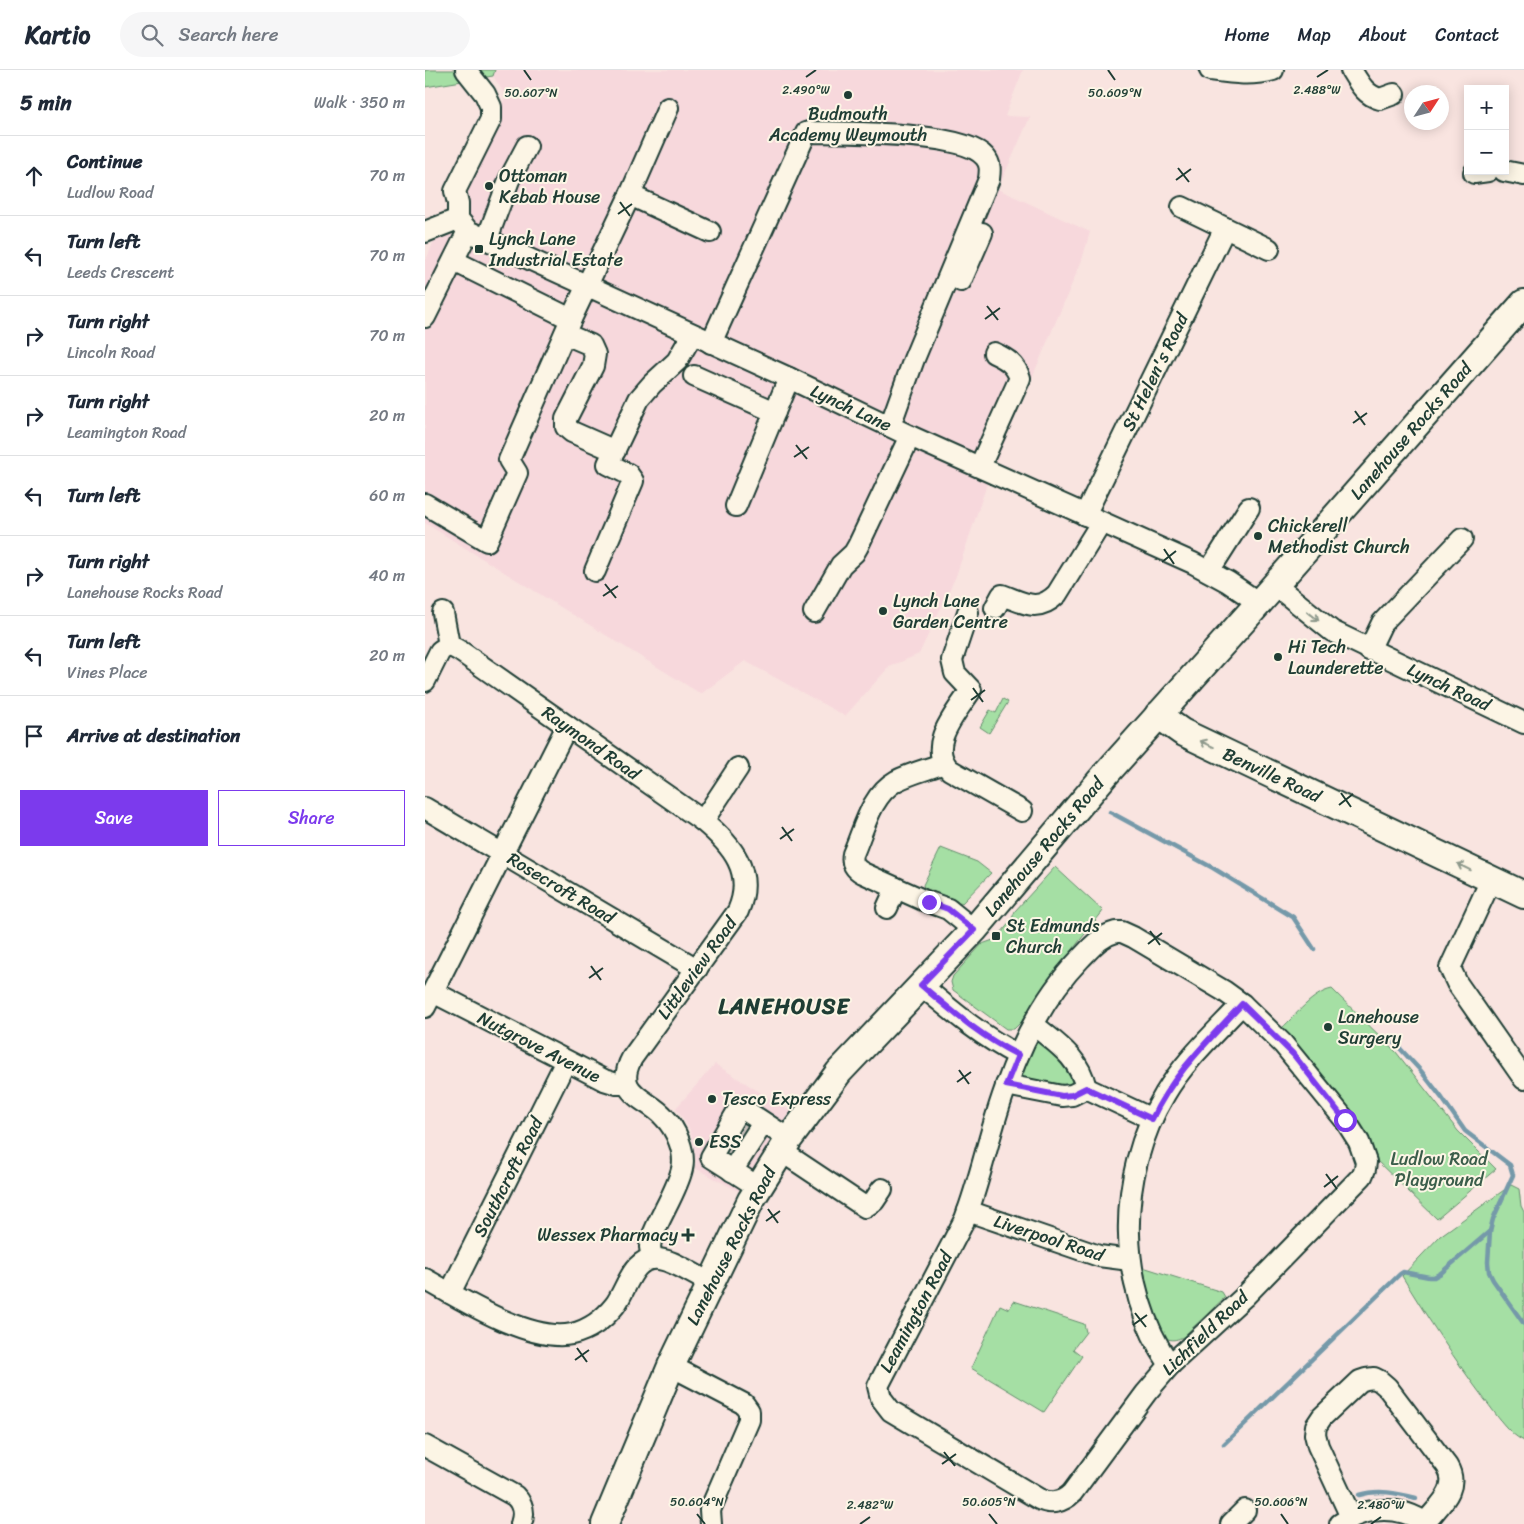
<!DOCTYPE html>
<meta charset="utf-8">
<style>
:root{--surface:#fff;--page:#f6f6f7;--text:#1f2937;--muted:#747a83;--line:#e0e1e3;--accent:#7c3aed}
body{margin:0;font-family:Sriracha,sans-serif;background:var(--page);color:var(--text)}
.controls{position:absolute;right:15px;top:15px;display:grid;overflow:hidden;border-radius:0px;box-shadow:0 2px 12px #0003}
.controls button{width:45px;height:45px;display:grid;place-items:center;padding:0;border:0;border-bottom:1px solid var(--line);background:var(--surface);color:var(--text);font:25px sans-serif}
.compass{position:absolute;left:979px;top:15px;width:45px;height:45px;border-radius:50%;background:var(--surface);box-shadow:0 2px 12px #0003;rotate:54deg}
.stop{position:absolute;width:15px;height:15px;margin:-11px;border:4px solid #7c3aed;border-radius:50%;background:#fff}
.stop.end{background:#7c3aed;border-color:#fff;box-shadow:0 1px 5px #0008}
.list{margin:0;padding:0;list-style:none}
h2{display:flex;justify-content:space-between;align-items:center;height:65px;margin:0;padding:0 20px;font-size:21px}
h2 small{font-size:16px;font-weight:400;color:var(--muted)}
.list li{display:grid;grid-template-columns:32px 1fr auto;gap:15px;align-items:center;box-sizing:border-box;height:80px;padding:0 20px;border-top:1px solid var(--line)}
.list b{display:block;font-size:19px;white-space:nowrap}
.list p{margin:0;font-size:16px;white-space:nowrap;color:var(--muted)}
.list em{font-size:16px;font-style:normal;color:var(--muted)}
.actions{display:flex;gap:10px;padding:15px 20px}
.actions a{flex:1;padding:11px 0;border:1px solid var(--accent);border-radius:0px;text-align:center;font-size:18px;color:var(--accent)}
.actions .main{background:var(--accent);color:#fff}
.icon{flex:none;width:28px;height:28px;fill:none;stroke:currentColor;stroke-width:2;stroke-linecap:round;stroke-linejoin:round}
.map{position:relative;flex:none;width:1099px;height:1454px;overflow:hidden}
header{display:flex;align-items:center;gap:30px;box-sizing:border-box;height:70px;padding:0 25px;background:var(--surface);border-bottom:1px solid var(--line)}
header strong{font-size:24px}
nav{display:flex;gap:28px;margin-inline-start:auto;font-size:18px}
.search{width:350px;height:45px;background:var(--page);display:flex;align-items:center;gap:12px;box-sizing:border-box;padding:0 18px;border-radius:28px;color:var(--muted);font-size:19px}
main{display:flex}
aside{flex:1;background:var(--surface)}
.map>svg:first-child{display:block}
.built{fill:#f7d8dc}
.green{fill:#a5dfa4;stroke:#628e6c}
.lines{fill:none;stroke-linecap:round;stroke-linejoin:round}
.stream{stroke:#7499a9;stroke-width:4.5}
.minor-tunnel{stroke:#cdc3be;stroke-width:20;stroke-dasharray:20 10;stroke-linecap:butt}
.minor-casing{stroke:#1f3d34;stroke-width:24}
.major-casing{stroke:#1f3d34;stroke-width:30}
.minor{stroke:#fcf5e5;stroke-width:20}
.major{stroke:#fcf5e5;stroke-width:26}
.oneway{stroke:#8e998c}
.route{stroke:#7c3aed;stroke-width:6}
.ticks{fill:none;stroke:#1f3d34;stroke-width:2}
.poi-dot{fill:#1f3d34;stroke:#fcf5e5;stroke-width:2}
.labels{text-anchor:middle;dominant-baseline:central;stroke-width:4;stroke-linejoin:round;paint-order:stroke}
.poi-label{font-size:18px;fill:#1f3d34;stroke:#fcf5e5;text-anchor:start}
.street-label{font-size:18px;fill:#1f3d34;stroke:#fcf5e5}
.park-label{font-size:18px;fill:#3a5d4a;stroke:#fcf5e5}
.district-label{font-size:22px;font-weight:bold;letter-spacing:1px;fill:#1f3d34;stroke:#fcf5e5}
.ticks-label{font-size:12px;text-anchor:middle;fill:#1f3d34;stroke:#fcf5e5;stroke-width:4;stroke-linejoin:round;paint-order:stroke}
</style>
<header>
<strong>Kartio</strong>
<div class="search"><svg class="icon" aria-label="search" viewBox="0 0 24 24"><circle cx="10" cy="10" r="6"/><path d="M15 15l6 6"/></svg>Search here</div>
<nav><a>Home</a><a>Map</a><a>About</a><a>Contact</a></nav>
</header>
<main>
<aside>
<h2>5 min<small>Walk · 350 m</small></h2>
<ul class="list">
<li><svg class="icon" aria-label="ahead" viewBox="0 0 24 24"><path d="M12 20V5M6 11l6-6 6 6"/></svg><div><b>Continue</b><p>Ludlow Road</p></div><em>70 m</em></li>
<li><svg class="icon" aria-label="left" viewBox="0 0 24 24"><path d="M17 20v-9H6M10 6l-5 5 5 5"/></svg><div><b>Turn left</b><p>Leeds Crescent</p></div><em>70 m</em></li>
<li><svg class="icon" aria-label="right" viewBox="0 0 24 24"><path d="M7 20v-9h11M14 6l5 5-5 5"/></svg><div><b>Turn right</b><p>Lincoln Road</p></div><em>70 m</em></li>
<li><svg class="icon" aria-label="right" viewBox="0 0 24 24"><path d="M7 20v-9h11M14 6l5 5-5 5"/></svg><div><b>Turn right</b><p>Leamington Road</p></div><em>20 m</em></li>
<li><svg class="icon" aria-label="left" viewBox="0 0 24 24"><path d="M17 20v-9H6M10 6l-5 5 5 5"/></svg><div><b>Turn left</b></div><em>60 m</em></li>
<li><svg class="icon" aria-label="right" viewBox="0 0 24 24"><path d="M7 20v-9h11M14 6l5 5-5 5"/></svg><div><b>Turn right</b><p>Lanehouse Rocks Road</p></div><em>40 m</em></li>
<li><svg class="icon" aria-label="left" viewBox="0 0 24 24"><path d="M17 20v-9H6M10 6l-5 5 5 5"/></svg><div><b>Turn left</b><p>Vines Place</p></div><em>20 m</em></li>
<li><svg class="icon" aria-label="arrive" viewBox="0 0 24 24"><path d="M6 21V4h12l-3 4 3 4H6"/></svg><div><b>Arrive at destination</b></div></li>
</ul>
<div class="actions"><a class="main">Save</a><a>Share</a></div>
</aside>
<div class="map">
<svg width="1099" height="1454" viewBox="0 0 1099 1454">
<rect width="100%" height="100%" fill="#f9e4e0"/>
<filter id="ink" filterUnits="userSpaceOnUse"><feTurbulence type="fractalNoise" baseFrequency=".02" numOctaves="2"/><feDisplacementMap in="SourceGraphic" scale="10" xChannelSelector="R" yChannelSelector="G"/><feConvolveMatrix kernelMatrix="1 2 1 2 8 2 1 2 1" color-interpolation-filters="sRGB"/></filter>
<g filter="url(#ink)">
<!-- built -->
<g class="built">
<polygon points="70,0 598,0 580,46 605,47 573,119 665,162 657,190 562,414 531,506 494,584 464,597 420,646 320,591 276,624 0,453 0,193 8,173 28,143 81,26 68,6"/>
<polygon points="290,994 365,1041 313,1121 270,1098 271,1090 268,1070 264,1058 251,1038"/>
</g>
<!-- green -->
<g class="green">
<polygon points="0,0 70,0 68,6 0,17"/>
<polygon points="578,629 583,632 564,663 555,657 565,640 571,643"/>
<polygon points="516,778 552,792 566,803 537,833 499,818 498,815"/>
<polygon points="630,797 678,841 641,888 597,951 589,959 581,959 528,920 526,912 528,906 557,874 571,869 586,851 590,841"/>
<path d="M907,919L971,982L1033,1061L1071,1099L1012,1149L950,1089L945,1072L918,1033L883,988L857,958C871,945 887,923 907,919Z"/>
<polygon points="615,971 622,972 652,1006 650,1019 598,1010 596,1005 610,974"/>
<path d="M1086,1115L1094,1119L1096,1136L1099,1142V1371C1082,1363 1072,1345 1060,1330C1030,1290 1003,1249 977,1206L1015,1166Z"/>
<path d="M721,1198L797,1222L800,1227L758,1267C753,1269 749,1271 743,1269C728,1262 722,1216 719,1200Z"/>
<polygon points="589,1231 659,1254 661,1262 648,1279 657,1286 619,1342 546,1298 575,1235 584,1239"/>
</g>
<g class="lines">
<!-- stream -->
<g class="stream">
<polyline points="685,742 788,798 868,847 889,879"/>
<polyline points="970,973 996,1001 1017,1028 1040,1061 1085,1095 1088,1105 1068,1149 1065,1161 1063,1192 1064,1202 1068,1210 1099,1254"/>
<polyline points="799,1374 975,1204 978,1202 1004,1207 1009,1207 1016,1203 1065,1161"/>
<path d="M934,1425C953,1419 972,1423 991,1428"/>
</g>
<!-- minor-tunnel -->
<g class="minor-tunnel">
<polyline points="313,1052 321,1067"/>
<polyline points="300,1072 308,1087"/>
</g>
<!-- minor casing -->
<g class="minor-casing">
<g id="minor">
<polyline points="41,0 60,24 66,37 66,49 30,121 33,133 33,149 43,161 364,308 485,366 768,493 803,512 834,533"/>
<path d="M785,0C807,3 826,6 848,0"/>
<path d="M926,0C934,13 940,25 955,29L969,24"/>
<polyline points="1079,101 1099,105"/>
<polyline points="1049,103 1063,101"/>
<polyline points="205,125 285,162"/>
<polyline points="757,137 844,179"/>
<polyline points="0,162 33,149"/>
<polyline points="62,169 84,110 102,76"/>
<polyline points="29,191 146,249"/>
<polyline points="536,211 557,163"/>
<polyline points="0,247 43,161"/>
<polyline points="140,264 166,275 170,284 168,296 141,349 141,357 147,362 190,381"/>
<path d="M286,273L381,63L384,62C420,63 539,61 560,87C566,94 565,101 564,109L489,289L465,356"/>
<polyline points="269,306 350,342"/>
<path d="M555,396L595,308C590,294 582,289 569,283"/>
<polyline points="0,434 62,471 92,403 84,390 146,249 205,125 243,38"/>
<polyline points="311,436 364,308"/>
<polyline points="660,445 800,158"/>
<polyline points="170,501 208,411 203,404 183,394 214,329 227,314 252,291 267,265"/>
<polyline points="784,501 824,438"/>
<polyline points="850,515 907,561 1099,653"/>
<path d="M570,538L577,525C599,533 613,543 632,524L676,453"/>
<polyline points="389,542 416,495 429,483 433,476 485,366"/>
<path d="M543,542L527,590L530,603L546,620C532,642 500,676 525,700L597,741"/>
<path d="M24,575L35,581L278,751C307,775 330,802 313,841L207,988C202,997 200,1004 202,1014"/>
<polyline points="944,580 957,553 1037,469"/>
<polyline points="0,611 15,581 24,575 18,543"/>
<path d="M519,693C504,699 486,703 471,711C446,725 439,759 428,784C426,793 430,799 438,803L498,830L523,839L549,860"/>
<polyline points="0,738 272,899"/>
<polyline points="278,751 313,698"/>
<polyline points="1066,810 1025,898 1032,913 1099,1009"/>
<polyline points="462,838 471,818"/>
<path d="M691,862H697L708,867L799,921L817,934L858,974L920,1050L934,1072L941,1092L940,1099L937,1106L819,1227L745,1295L721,1323L647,1423C638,1432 626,1435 614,1429L466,1341L456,1328L453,1316L540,1149C557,1105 565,1058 582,1014C598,969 622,923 655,889C666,878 675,866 691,862Z"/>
<path d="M496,915C528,942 556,966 593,985"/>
<path d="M8,922L179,1010L192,1014H202C210,1030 228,1034 239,1047C251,1059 261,1082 257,1099C252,1121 234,1147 226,1170L225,1177L227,1189"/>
<polyline points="0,937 142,656"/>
<path d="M609,955C632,974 654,987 661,1018"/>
<polyline points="581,1015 637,1026 647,1025 661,1018 727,1049"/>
<polyline points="356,1081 440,1137 449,1131 457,1119"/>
<polyline points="307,1101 338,1053"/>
<polyline points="333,1117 286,1087 315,1037 364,1069"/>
<polyline points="543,1141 674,1186 705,1190"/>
<path d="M0,1209C36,1229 105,1273 147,1264C164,1260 179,1249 190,1235C202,1219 208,1185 234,1189C250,1191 271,1206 285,1213"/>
<polyline points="25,1223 141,991"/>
<path d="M745,1295C691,1217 691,1105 740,1024C760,990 790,963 817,934"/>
<polyline points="246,1296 319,1334 324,1341 324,1350 285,1440 286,1454"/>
<path d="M0,1376L90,1426C98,1434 100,1443 96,1454"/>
<path d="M926,1447L893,1376L890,1364L891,1356L897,1347L935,1311L941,1309L949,1308L955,1311L962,1317L1022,1396C1036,1419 1014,1435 1000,1453"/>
<polyline points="806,1454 820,1440"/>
<path d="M915,1454C942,1436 975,1435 1002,1454"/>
</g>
</g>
<!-- major casing -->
<g class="major-casing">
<g id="major">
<polyline points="733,645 757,662 1099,825"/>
<polyline points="180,1454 246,1296 326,1130 364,1069 414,1002 549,860 680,705 834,533 1099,233"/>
</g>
</g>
<!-- minor -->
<use href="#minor" class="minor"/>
<!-- major -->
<use href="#major" class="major"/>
</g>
<!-- one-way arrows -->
<defs><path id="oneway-shaft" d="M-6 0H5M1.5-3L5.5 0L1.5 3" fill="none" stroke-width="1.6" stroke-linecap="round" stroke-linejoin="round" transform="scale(1.25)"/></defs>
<g class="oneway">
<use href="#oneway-shaft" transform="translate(888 546) rotate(38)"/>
<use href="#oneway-shaft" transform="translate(782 674) rotate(-155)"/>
<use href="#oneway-shaft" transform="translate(1039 797) rotate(-154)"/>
</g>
</g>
<g class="lines" filter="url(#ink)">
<!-- route -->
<path class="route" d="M504,832L523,839L549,860L496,915C528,942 555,966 593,985L581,1015L637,1026L647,1025L661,1018L727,1049C748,1004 784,970 817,934L868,984L920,1050"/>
</g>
<!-- ticks -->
<path class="ticks" d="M99,0L106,10M683,0L690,10M381,7L391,0M892,7L903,0M753,98L764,112M751,110L766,99M195,132L205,146M193,144L207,134M562,236L573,250M560,249L575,238M930,341L940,355M928,353L942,343M371,375L382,389M369,387L384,377M739,479L749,494M737,492L751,481M180,514L191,528M178,526L193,516M548,618L558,632M546,630L560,620M916,723L926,737M914,735L928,724M357,757L367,771M355,769L369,759M725,861L735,875M723,874L737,863M166,896L176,910M164,908L178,898M534,1000L544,1014M532,1012L546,1002M901,1104L912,1119M899,1117L913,1106M343,1139L353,1153M341,1151L355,1141M710,1243L721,1257M708,1255L722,1245M152,1278L162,1292M150,1290L164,1280M519,1382L530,1396M517,1394L531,1384M272,1444L280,1454M564,1444L572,1454M856,1444L863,1454M435,1454L445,1447M946,1454L956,1447"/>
<!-- markers -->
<g class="poi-dot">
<circle cx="423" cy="25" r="5"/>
<circle cx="64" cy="116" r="5"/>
<rect x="49" y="174" width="10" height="10" rx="2.5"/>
<circle cx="833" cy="466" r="5"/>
<circle cx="458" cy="541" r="5"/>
<circle cx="853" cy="587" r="5"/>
<rect x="566" y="861" width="10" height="10" rx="2.5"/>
<circle cx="903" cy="957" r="5"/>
<circle cx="287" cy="1029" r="5"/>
<circle cx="274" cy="1072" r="5"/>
<path d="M260.5 1157.5h5v5h5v5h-5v5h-5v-5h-5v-5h5z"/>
</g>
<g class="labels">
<!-- poi labels -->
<g class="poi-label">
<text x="423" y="44" text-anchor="middle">Budmouth<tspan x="423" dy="21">Academy Weymouth</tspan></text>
<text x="74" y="106">Ottoman<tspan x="74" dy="21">Kebab House</tspan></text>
<text x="64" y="169">Lynch Lane<tspan x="64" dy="21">Industrial Estate</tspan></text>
<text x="843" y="456">Chickerell<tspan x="843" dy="21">Methodist Church</tspan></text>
<text x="468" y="531">Lynch Lane<tspan x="468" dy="21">Garden Centre</tspan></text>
<text x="863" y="577">Hi Tech<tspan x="863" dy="21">Launderette</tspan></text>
<text x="581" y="856">St Edmunds<tspan x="581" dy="21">Church</tspan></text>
<text x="913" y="947">Lanehouse<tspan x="913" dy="21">Surgery</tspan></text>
<text x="297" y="1029">Tesco Express</text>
<text x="284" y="1072">ESS</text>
<text x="253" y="1165" text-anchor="end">Wessex Pharmacy</text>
</g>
<!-- street labels -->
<g class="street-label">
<text transform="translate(730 302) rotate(-64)">St Helen's Road</text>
<text transform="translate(426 338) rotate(25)">Lynch Lane</text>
<text transform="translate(986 361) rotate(-49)">Lanehouse Rocks Road</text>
<text transform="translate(1024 617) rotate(25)">Lynch Road</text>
<text transform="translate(166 673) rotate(35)">Raymond Road</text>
<text transform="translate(847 705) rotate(25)">Benville Road</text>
<text transform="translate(619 777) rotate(-50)">Lanehouse Rocks Road</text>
<text transform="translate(136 818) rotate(31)">Rosecroft Road</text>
<text transform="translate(272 898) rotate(-54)">Littleview Road</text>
<text transform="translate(114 977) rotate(27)">Nutgrove Avenue</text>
<text transform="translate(83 1107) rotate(-63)">Southcroft Road</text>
<text transform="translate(624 1168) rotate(18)">Liverpool Road</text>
<text transform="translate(306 1176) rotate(-63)">Lanehouse Rocks Road</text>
<text transform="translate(491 1242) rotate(-62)">Leamington Road</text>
<text transform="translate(780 1263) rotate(-44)">Lichfield Road</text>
</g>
<!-- park labels -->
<g class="park-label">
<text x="1014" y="1089">Ludlow Road<tspan x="1014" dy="21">Playground</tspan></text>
</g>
<!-- district labels -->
<g class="district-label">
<text x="359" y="936">LANEHOUSE</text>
</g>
</g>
<g class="ticks-label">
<text x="381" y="24">2.490°W</text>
<text x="892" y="24">2.488°W</text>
<text x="106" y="27">50.607°N</text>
<text x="690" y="27">50.609°N</text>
<text x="272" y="1436">50.604°N</text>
<text x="564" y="1436">50.605°N</text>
<text x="856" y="1436">50.606°N</text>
<text x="445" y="1439">2.482°W</text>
<text x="956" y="1439">2.480°W</text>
</g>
</svg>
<div class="controls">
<button>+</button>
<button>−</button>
</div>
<svg class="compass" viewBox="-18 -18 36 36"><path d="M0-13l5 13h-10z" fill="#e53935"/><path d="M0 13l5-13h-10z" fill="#747a83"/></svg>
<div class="stop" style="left:920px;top:1050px"></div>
<div class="stop end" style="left:504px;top:832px"></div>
</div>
</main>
